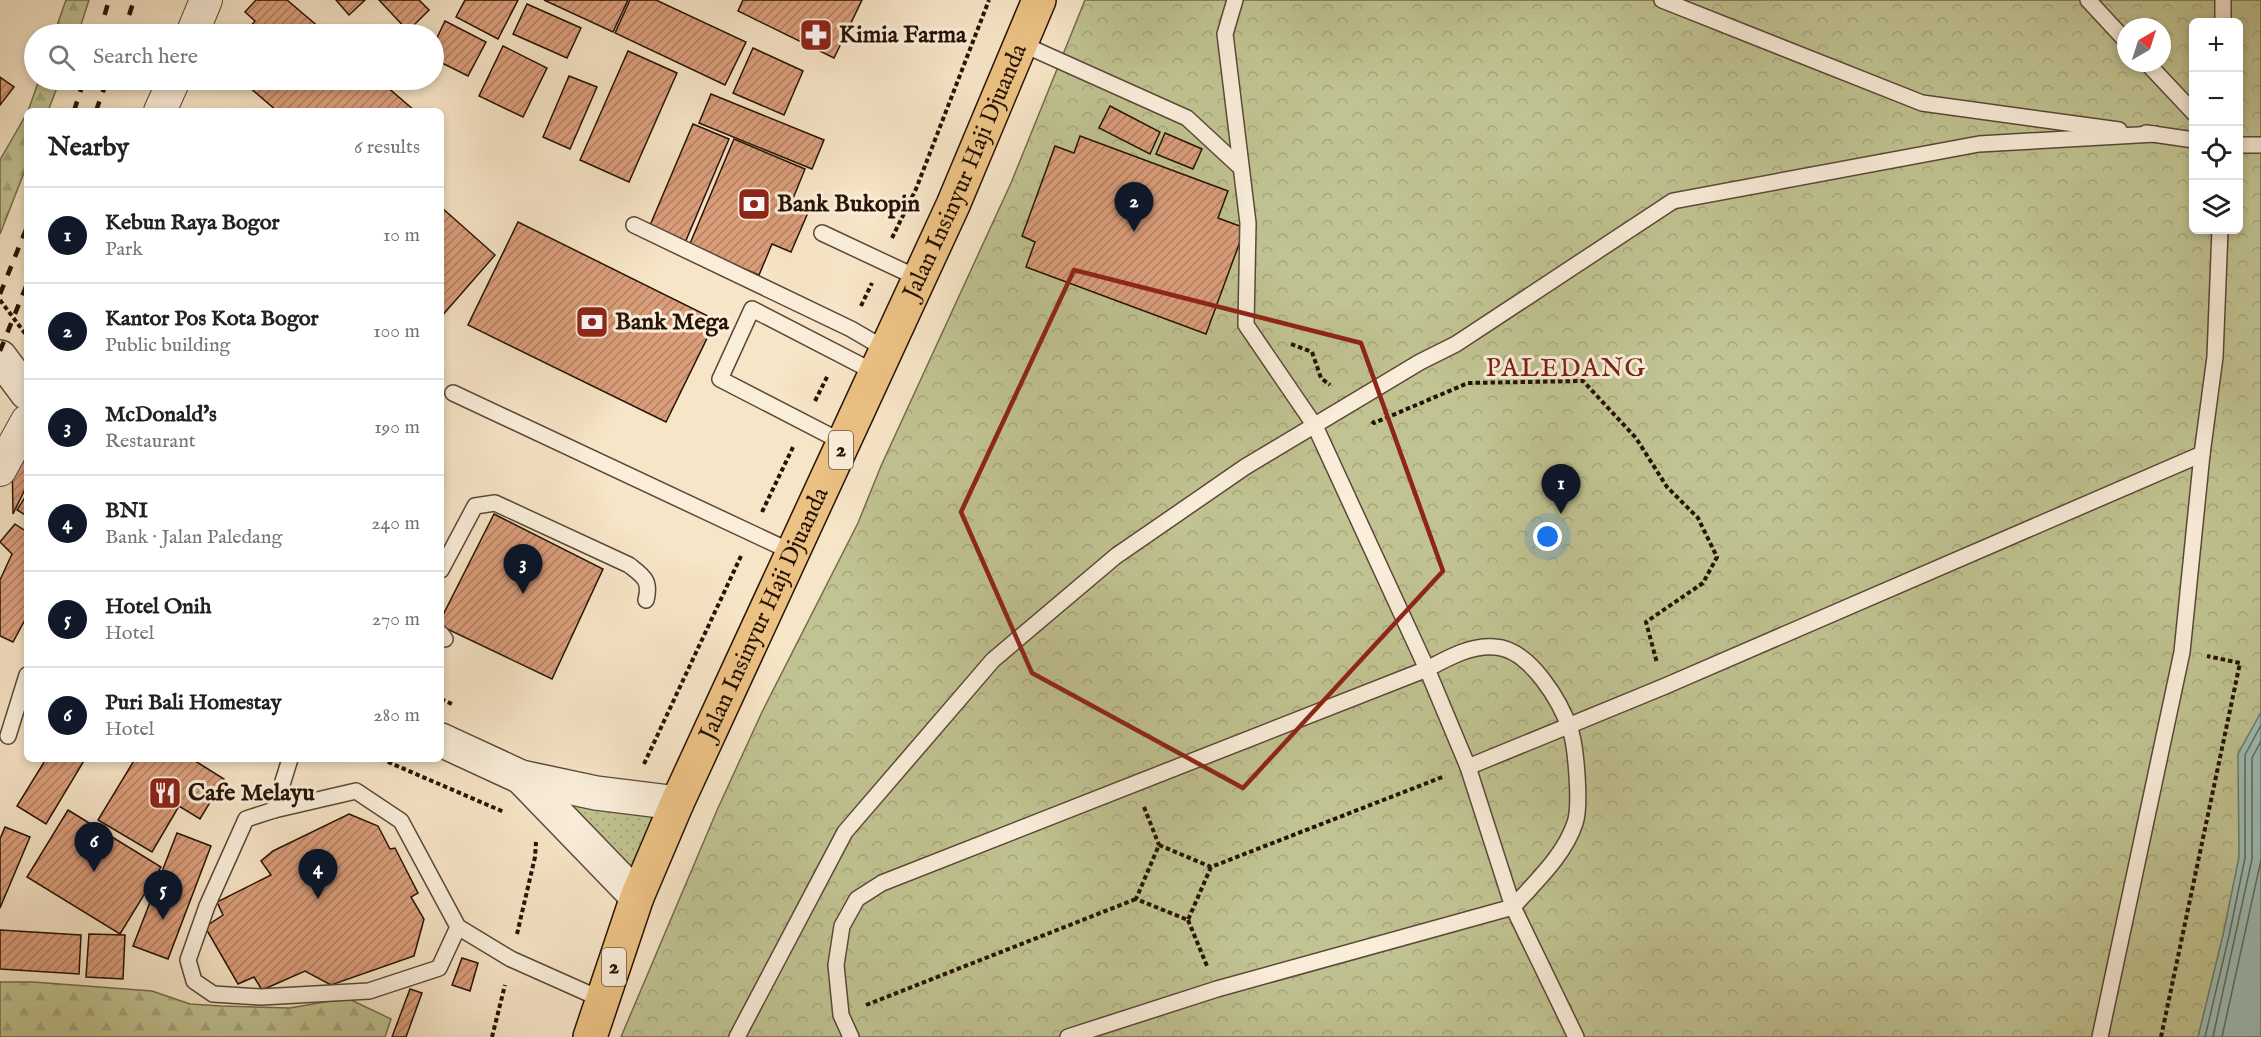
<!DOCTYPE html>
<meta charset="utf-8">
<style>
:root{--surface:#fff;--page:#f2f2f2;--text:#222;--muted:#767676;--line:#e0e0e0;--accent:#111827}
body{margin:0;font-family:"IM FELL English",serif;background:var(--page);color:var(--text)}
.controls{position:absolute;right:18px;top:18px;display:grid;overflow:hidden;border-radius:9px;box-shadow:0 3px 9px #0003}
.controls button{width:54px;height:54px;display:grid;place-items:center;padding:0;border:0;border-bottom:2px solid var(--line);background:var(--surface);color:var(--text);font:30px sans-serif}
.compass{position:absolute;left:2117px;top:18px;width:54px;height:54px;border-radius:50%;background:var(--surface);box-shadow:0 3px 9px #0003;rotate:39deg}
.you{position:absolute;left:1548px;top:537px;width:21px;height:21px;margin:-15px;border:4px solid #fff;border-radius:50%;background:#1a73e8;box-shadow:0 0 0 9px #1a73e833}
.badge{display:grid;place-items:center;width:39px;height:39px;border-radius:50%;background:var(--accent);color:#fff;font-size:20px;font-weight:700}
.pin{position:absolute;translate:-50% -50px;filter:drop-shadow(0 2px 3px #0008)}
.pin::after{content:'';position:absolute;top:32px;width:21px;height:18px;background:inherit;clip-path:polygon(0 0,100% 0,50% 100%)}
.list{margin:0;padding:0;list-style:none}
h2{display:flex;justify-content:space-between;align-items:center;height:78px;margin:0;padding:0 24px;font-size:26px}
h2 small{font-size:20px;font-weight:400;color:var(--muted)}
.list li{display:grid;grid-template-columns:39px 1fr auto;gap:18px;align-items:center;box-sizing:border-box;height:96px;padding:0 24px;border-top:2px solid var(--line)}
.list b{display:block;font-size:22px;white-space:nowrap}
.list p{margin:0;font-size:20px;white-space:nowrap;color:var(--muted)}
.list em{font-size:20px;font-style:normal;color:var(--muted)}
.icon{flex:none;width:33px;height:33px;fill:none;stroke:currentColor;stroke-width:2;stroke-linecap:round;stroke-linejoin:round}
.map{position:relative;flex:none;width:2261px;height:1037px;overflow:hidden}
.search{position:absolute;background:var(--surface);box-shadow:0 3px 9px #0003;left:24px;top:24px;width:420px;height:66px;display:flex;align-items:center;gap:15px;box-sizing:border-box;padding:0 21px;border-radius:33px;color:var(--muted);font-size:22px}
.panel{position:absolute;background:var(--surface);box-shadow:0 3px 9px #0003;left:24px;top:108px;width:420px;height:654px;border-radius:9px}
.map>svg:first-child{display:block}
.grass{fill:url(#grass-dots);stroke:#746b4c;stroke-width:1.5}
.forest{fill:url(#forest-firs);stroke:#746b4c;stroke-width:1.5}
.park{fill:url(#park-crowns);stroke:#746b4c;stroke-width:1.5;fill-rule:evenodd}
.water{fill:#9dbfb7;stroke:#6d7a70;stroke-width:1.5}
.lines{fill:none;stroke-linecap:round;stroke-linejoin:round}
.shore{stroke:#62695e;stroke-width:1.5}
.building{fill:url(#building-hatch);stroke:#261305;stroke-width:1.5}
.service-casing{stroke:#5a4836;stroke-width:18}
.minor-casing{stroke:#5a4836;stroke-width:34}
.tertiary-casing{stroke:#5a4836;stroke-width:36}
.primary-casing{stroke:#261305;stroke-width:36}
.path{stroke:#261305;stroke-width:4;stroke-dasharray:4.5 3;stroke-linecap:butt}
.service{stroke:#faeedb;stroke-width:15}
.minor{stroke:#faeedb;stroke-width:32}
.tertiary{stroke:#faeedb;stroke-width:33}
.primary{stroke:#ecc284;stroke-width:33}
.rail{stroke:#261305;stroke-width:4.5;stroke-dasharray:10 10;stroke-linecap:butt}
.path-bridge{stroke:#261305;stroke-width:4;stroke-dasharray:4.5 3;stroke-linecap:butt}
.marked{fill:none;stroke:#8f2418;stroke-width:4.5;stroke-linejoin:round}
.labels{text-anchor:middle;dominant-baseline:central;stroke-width:6;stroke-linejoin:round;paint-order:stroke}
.shield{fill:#faeedb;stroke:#665545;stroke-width:1.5}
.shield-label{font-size:22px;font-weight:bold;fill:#261305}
.poi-label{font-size:24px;font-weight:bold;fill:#261305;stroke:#faeedb;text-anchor:start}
.street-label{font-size:24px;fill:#261305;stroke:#faeedb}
.neighbourhood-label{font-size:26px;letter-spacing:1.5px;fill:#7a1f14;stroke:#faeedb}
</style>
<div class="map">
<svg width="2261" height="1037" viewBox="0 0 2261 1037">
<defs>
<pattern id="grass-dots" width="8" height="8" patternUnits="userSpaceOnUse" patternTransform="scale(1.5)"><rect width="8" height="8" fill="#c1c392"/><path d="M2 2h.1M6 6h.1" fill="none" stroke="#a6a77c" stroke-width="1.8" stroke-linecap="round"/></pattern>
<pattern id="forest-firs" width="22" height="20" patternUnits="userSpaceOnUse" patternTransform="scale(1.5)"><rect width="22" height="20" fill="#c1c392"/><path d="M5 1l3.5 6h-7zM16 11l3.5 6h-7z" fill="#a6a77c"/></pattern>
<pattern id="park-crowns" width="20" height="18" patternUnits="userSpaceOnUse" patternTransform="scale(1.5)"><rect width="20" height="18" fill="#c1c392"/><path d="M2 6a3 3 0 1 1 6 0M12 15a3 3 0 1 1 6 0" fill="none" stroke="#a6a77c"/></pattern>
<pattern id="building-hatch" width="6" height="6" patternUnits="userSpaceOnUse" patternTransform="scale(1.5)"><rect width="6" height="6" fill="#db9e7b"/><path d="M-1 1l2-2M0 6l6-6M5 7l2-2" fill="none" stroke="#b18063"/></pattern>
</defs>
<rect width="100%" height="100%" fill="#f7e5c7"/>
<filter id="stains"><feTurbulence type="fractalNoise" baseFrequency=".00333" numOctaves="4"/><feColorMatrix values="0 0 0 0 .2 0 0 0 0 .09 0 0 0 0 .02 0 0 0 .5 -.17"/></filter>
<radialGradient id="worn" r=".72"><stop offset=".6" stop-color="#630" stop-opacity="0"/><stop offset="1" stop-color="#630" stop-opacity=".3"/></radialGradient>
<!-- grass -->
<polygon class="grass" points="521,777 677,803 637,897"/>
<!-- forest -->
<g class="forest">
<polygon points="66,0 89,0 78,34 54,34"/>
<polygon points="39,80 60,80 48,111 28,111"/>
<polygon points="27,113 27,165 0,234 0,160"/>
<polygon points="0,982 33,982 152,991 190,1004 221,1006 290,1008 347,998 391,1019 385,1037 0,1037"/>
</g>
<!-- park -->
<path class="park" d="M1085,0H2261V1037H621L718,808L762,712L858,523L881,466L1011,183ZM2194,22H2238V230H2194ZM2126,27H2162V63H2126Z"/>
<!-- water -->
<polygon class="water" points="2261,712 2261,1037 2198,1037 2223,935 2239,857 2238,754"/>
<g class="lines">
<!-- shore -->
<g class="shore">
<polyline points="2205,1037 2229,936 2245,858 2245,755 2261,725"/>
<polyline points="2213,1037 2252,859 2252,758 2261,741"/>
<polyline points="2222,1037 2261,860"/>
</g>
</g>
<!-- building -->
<g class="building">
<polygon points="256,0 287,0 327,34 244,34 255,21 245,12"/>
<polygon points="336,0 365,0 349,15"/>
<polygon points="379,0 419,0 429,10 408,31"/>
<polygon points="465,0 518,0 498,39 456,17"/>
<polygon points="544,0 628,0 613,32"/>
<polygon points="630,0 656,0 746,42 725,85 615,33"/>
<polygon points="743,0 862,0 834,58 738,11"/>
<polygon points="527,4 581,28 567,58 513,34"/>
<polygon points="445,21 486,42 468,76 434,59 434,44"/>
<polygon points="503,46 547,68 523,117 479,96"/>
<polygon points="753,48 803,71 784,115 733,93"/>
<polygon points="628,51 677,73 629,182 580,160"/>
<polygon points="569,76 597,87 570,149 543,137"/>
<polygon points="0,77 14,87 0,105"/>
<polygon points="241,80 379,80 415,111 277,111"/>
<polygon points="711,94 824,140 812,169 699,123"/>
<polygon points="1110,106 1160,132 1150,154 1099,128"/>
<polygon points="693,124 729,139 684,245 648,230"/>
<polygon points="1165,133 1202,149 1193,169 1156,154"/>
<polygon points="1080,136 1228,191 1218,218 1245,228 1206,334 1026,267 1035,242 1022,236 1055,146 1074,153"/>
<polygon points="734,139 805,169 792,201 810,208 791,252 772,244 759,275 689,246"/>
<polygon points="441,207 495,255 441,317"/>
<polygon points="518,222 716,320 666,422 468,325"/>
<polygon points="12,454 27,462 27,485 13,514"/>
<polygon points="27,494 27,516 17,510"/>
<polygon points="494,514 603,569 552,679 441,626 441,619"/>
<polygon points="15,524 27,532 27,616 13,642 0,636 0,580 12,554 0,542"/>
<polygon points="46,759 85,759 46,824 17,806"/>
<polygon points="135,759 192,759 224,779 200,819 179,806 152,852 98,820"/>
<polygon points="68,810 161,867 120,934 27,877"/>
<polygon points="349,814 378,826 390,849 395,848 418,893 411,897 424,919 414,956 331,985 305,971 262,990 254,977 238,984 205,927 223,915 217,902 271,875 261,861 273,851"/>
<polygon points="5,827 30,837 0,908 0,839"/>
<polygon points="177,833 211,846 168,959 133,946"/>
<polygon points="0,930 81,935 79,974 0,969"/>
<polygon points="89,934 125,935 123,979 86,977"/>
<polygon points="462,958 478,963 470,991 452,985"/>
<polygon points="410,989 422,993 406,1037 392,1037"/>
</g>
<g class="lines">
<!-- service casing -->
<g class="service-casing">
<g id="service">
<polyline points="1662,0 1922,103 2119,130"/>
<polyline points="2088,0 2126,41"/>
<polyline points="2223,0 2223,22"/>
<polyline points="1020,43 1187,118 1240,167"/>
<polyline points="2147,63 2194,113"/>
<polyline points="2146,133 2194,140"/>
<polyline points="2238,145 2261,145"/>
<polyline points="634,225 851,329 887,350"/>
<polyline points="822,233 920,279"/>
<polyline points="453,393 792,552"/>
<polyline points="844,443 720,379 752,309 876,373"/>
<path d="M441,570L475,506L495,503L629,565C643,576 651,580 646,600"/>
<polyline points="441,634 445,639"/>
<polyline points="8,736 27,675"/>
<polyline points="1468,767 1663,687 2202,454 2215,357 2220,230"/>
<polyline points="274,810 290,759"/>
<polyline points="458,927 439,968 369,991 261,997 213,994 194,981 188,960 207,906 246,819 274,810 356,791 401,821 458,927 511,959 603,1000"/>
<polyline points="737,1037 845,832 993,660 1116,556 1245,467 1420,362 1456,344 1673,201 1979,144 2155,134"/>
<path d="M851,1037L841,1015L836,965L842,926L857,899L882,883L1427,669C1448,658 1470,645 1495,647C1530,649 1561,702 1571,732C1576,749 1581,806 1575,823C1564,856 1536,881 1513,907L1576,1037"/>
<polyline points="1068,1037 1217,989 1513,907 1468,767 1427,669 1315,426 1246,325 1248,223 1225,34 1235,0"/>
<polyline points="2100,1037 2182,652 2202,454"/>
</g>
</g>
<!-- minor casing -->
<g class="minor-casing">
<g id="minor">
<polyline points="192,34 206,0"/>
<polyline points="160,111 174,80"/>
<polyline points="0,470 27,421"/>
</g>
</g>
<!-- tertiary casing -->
<g class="tertiary-casing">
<g id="tertiary">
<polyline points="0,357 27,393"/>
<polyline points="441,740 521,777 596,793 677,803"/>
<polyline points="521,777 637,897"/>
</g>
</g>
<!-- primary casing -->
<g class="primary-casing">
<g id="primary">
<path id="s1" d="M590,1037L637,897L677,803L953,205L1039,0"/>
</g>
</g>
<!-- path -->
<g class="path">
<polyline points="892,238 916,189 989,0"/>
<polyline points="861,306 872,283"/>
<polyline points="1291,344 1312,352 1321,378 1330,385"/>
<polyline points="815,401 828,375"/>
<polyline points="1372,421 1374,423 1468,383 1583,381 1636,438 1667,487 1698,518 1717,557 1703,583 1646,622 1657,663"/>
<polyline points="762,512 794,445"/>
<polyline points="441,699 454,705"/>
<polyline points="381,759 504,812"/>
<polyline points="644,764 741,556"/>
<polyline points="1144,807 1159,845"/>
<polyline points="1211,867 1188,920 1136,899 1159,845 1211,867 1445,776"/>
<polyline points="1188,920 1207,966"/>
<polyline points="517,934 535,857 536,842"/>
<polyline points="866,1005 1136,899"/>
<polyline points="492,1037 505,985"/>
<polyline points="2161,1037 2240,663 2207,656"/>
</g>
<!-- service -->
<use href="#service" class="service"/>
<!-- minor -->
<use href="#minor" class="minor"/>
<!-- tertiary -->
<use href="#tertiary" class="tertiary"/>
<!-- primary -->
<use href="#primary" class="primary"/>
<!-- rail -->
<g class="rail">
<polyline points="99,34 109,0"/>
<polyline points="123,34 134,0"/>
<polyline points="74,111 84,80"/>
<polyline points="96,111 107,80"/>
<polyline points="0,294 27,227"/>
<polyline points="0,351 27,284"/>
</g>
<!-- path-bridge -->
<polyline class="path-bridge" points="0,300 27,336"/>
</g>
<!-- marked area -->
<path class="marked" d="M1074,270L1361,343L1443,571L1243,788L1032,673L961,512Z"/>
<!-- icons -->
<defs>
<g id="pharmacy-square" transform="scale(1.725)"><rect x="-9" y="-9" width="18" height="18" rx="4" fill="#8f2418" stroke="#faeedb"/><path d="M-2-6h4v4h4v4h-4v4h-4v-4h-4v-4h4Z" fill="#fff"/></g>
<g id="bank-square" transform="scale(1.725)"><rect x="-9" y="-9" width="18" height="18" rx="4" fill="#8f2418" stroke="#faeedb"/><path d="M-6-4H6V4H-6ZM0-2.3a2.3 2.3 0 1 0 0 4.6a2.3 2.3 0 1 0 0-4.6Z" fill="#fff"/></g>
<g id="restaurant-square" transform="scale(1.725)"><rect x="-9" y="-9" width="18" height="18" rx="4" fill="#8f2418" stroke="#faeedb"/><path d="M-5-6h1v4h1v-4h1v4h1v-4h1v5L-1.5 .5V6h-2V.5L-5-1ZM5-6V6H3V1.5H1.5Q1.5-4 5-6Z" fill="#fff"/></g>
</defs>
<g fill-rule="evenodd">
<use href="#pharmacy-square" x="816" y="35"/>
<use href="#bank-square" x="754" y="204"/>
<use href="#bank-square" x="592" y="322"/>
<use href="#restaurant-square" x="165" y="793"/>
</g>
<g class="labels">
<!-- shield labels -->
<g class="shield">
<rect x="829" y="431" width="24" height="38" rx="4.5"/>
<rect x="602" y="948" width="24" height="38" rx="4.5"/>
</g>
<g class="shield-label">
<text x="841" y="450">2</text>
<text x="614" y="967">2</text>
</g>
<!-- poi labels -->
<g class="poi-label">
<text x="839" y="35">Kimia Farma</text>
<text x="777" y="204">Bank Bukopin</text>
<text x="615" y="322">Bank Mega</text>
<text x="188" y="793">Cafe Melayu</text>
</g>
<!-- street labels -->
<g class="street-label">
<text stroke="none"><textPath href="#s1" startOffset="944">Jalan Insinyur Haji Djuanda</textPath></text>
<text stroke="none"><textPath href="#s1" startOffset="458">Jalan Insinyur Haji Djuanda</textPath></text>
</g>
<!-- neighbourhood labels -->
<g class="neighbourhood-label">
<text x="1566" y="368">PALEDANG</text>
</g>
</g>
<rect width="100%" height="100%" filter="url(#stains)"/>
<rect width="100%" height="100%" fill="url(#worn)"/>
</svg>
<div class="controls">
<button>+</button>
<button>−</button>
<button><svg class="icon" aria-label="locate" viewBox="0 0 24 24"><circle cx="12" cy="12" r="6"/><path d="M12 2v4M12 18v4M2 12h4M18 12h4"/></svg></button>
<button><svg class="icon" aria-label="layers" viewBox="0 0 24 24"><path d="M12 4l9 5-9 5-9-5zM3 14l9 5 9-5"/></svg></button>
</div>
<svg class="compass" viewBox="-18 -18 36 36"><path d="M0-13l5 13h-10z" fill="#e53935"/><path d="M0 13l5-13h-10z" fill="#767676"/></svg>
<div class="you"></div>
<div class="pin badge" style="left:1561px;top:514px">1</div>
<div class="pin badge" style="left:1134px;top:232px">2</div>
<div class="pin badge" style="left:523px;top:594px">3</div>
<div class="pin badge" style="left:318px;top:899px">4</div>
<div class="pin badge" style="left:163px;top:920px">5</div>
<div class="pin badge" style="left:94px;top:872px">6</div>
<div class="search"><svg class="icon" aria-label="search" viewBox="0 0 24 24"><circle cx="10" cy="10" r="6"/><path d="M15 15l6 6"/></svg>Search here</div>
<section class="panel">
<h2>Nearby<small>6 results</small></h2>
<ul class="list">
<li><span class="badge">1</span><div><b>Kebun Raya Bogor</b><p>Park</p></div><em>10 m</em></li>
<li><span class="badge">2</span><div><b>Kantor Pos Kota Bogor</b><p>Public building</p></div><em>100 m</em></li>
<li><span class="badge">3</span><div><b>McDonald's</b><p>Restaurant</p></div><em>190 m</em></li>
<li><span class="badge">4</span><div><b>BNI</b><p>Bank · Jalan Paledang</p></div><em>240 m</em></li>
<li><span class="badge">5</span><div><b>Hotel Onih</b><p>Hotel</p></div><em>270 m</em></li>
<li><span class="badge">6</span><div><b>Puri Bali Homestay</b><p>Hotel</p></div><em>280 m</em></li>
</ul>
</section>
</div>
